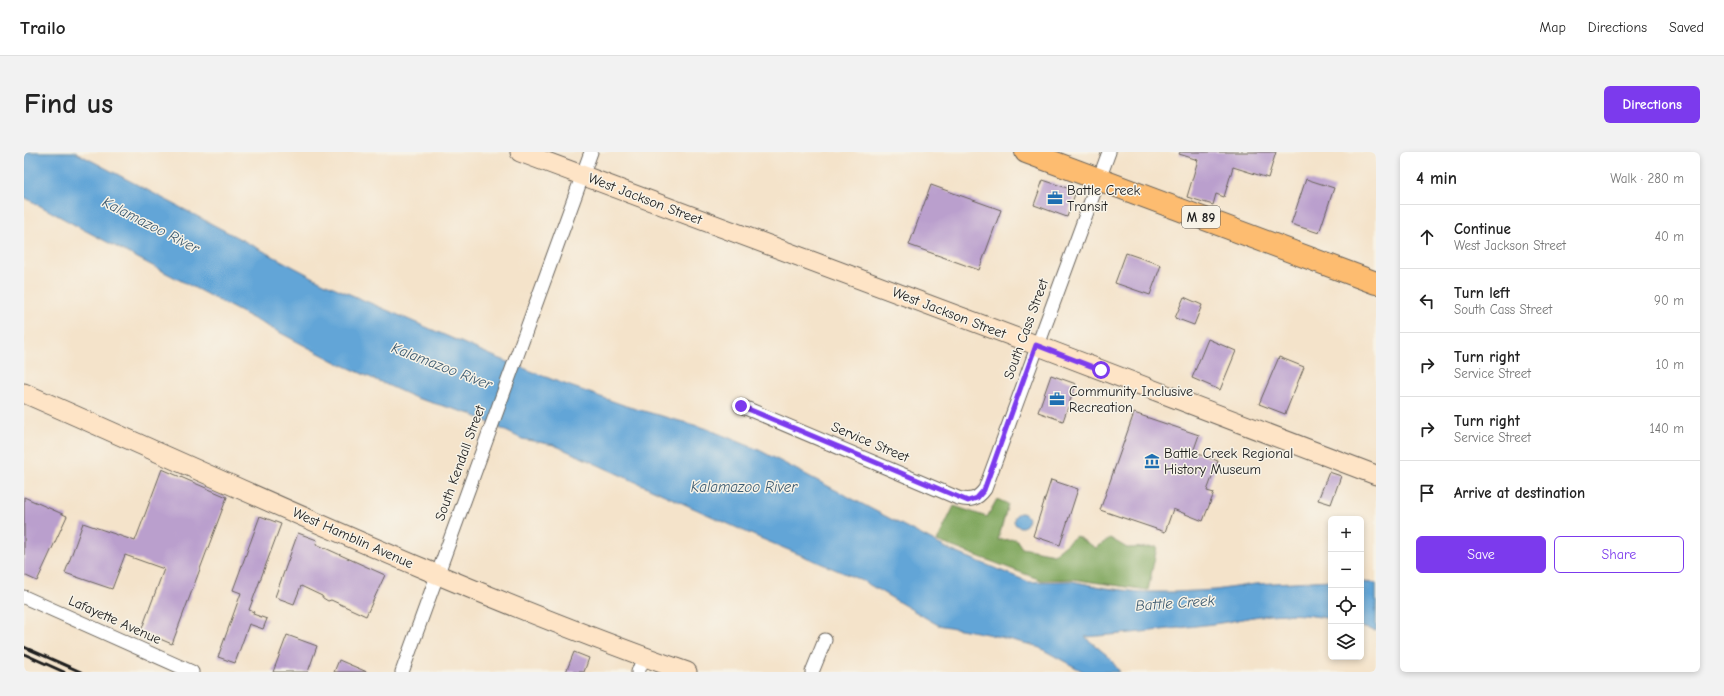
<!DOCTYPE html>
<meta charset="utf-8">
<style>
:root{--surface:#fff;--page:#f2f2f2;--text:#222;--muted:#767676;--line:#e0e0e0;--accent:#7c3aed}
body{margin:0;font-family:"Comic Neue",sans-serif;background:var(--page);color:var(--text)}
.controls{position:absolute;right:12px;bottom:12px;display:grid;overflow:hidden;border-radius:6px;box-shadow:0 2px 6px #0003}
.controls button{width:36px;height:36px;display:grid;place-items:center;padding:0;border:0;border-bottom:1px solid var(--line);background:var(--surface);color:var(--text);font:20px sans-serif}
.stop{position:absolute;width:12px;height:12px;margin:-9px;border:3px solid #7c3aed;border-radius:50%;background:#fff}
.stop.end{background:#7c3aed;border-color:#fff;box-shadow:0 1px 4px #0008}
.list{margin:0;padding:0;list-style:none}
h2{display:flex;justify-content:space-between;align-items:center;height:52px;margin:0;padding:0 16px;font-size:17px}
h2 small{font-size:13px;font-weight:400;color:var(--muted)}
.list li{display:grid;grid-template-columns:26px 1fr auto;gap:12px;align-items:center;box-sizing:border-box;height:64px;padding:0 16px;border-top:1px solid var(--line)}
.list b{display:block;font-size:15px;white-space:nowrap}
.list p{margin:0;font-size:13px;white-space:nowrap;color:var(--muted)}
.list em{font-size:13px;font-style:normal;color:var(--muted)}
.actions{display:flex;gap:8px;padding:12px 16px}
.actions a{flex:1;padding:9px 0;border:1px solid var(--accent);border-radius:6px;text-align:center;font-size:14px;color:var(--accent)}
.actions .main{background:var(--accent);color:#fff}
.icon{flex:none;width:22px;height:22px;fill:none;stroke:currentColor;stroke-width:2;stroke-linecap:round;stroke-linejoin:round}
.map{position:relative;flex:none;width:1352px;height:520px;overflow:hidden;border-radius:6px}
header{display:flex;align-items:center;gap:24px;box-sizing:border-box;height:56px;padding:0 20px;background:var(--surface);border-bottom:1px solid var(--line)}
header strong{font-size:19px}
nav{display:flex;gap:22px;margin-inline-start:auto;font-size:14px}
.intro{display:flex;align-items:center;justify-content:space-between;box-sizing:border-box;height:96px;padding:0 24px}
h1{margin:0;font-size:28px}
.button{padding:10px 18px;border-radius:6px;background:var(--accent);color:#fff;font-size:14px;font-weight:700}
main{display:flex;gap:24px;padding:0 24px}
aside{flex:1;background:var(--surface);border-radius:6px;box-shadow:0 2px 6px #0003}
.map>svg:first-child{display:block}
.forest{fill:#81a75e;stroke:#4e623d}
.water{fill:#62a5d7;stroke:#3f607a}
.building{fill:#ba9fcd}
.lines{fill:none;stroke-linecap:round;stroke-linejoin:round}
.street-casing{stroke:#686259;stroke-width:15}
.secondary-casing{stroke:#686259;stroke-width:21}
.highway-casing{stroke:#686259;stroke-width:24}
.street{stroke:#fff;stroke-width:13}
.secondary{stroke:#fee4c6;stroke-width:19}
.highway{stroke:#fdbc70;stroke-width:22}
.rail{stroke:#1c1c1c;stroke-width:3}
.route{stroke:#7c3aed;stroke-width:5}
.labels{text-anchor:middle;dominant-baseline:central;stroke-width:3;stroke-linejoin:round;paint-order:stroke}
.shield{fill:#f7f3e8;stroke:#5e5c59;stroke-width:1}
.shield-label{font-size:13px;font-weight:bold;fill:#1c1c1c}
.poi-label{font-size:14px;fill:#1c1c1c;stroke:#f7f3e8;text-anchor:start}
.street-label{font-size:14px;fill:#1c1c1c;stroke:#f7f3e8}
.water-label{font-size:15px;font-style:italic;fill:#3c5a70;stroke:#f7f3e8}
</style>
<header>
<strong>Trailo</strong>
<nav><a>Map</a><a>Directions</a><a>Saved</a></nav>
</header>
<div class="intro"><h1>Find us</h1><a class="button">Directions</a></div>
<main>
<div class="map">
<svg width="1352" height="520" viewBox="0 0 1352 520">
<rect width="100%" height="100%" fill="#f7f3e8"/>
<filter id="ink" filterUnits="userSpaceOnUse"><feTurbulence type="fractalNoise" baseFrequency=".025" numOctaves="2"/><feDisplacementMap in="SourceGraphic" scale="8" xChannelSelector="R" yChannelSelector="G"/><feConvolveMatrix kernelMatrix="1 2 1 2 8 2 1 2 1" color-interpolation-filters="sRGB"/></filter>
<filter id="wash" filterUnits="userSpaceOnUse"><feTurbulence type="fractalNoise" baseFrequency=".012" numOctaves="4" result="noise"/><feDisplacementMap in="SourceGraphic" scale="16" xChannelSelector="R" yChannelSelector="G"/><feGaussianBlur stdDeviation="0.9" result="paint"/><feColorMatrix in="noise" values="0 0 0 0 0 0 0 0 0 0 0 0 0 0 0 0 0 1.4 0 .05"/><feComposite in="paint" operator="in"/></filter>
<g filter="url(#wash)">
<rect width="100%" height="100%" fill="#f4e3ca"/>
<!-- forest -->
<polygon class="forest" points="973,347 984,352 974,388 992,387 998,396 1030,402 1052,384 1072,396 1086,386 1103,396 1133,395 1124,438 1048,427 1017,428 913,389 930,354 963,365"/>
<!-- water -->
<g class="water">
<path d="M0,0H51L300,131L469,204L532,229L605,255L681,276L735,298L926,398L1005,430L1047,429L1082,436L1115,440H1151L1191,438L1231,432L1307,428V467C1287,463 1267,461 1246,463C1228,464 1208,470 1189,472C1146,477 1104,482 1061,485L1084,504L1096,520H1060L1012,494L963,482L914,473L839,429L731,384L530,293L498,287L447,262L392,246L312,210L62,79L0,45Z"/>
<circle cx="997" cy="368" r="7"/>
<polygon points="1337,430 1352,431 1352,479 1337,475"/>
</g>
<g id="blocks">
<!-- building -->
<g class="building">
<polygon points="1156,0 1252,0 1244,26 1209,15 1200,45 1192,42 1189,53 1163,45 1174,8 1155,2"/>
<polygon points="1282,27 1310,36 1295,81 1267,72"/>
<polygon points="1019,28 1052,39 1043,65 1010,53"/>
<polygon points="907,33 977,58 955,118 885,93"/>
<polygon points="1102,101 1137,113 1126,143 1091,131"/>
<polygon points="1160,145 1178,153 1170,173 1151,166"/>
<polygon points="1184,187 1212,199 1196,238 1168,226"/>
<polygon points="1255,205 1280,215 1261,262 1235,252"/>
<polygon points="1027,223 1052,232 1039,269 1014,260"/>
<polygon points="1110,261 1175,283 1169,300 1194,309 1183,339 1190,341 1179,369 1149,357 1141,380 1076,358"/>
<polygon points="138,317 203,345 148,492 117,479 140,417 101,403 88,437 41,421 59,371 111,389"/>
<polygon points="1305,320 1317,324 1307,352 1294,348"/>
<polygon points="1027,328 1054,337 1036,393 1009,384"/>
<polygon points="0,345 43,364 13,429 0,423"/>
<polygon points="236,364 257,372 225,458 230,460 229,462 243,467 239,477 225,472 211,511 194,505 217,441 209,438"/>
<polygon points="274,381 293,388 292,392 361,423 342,464 307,448 304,449 299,446 298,444 277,434 270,452 251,445"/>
<polygon points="263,483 293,494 284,520 249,520"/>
<polygon points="550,500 565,506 560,520 542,520"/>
<polygon points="315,508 343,520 310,520"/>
</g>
</g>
</g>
<g filter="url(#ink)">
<use href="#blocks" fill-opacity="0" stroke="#686259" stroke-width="1"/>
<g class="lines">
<!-- street casing -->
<g class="street-casing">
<g id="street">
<path d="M717,254L934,346C946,349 953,348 961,337L1085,0"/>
<polyline points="0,445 168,520"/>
<polyline points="378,520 567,0"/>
<polyline points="614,520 620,505"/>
<polyline points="788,520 801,488"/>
</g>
</g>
<!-- secondary casing -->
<g class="secondary-casing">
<g id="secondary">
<polyline points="496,0 1012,193 1352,323"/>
<path d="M0,241C219,337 437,440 663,520"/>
</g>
</g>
<!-- highway casing -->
<g class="highway-casing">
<polyline id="highway" points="1002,0 1352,131"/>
</g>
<!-- street -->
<use href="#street" class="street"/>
<!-- secondary -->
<use href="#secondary" class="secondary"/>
<!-- highway -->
<use href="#highway" class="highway"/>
<!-- rail -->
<g class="rail">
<polyline points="0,495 57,520"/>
<polyline points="0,502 40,520"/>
</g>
</g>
</g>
<g class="lines" filter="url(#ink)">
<!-- route -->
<polyline class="route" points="717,254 944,349 953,346 960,338 1012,193 1077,218"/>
</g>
<!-- icons -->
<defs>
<g id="office-bare" transform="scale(1.2)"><path d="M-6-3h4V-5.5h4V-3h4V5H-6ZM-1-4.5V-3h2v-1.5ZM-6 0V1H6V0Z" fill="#1f6fb2" stroke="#f7f3e8" stroke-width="2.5" paint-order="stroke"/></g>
<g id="museum-bare" transform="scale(1.2)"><path d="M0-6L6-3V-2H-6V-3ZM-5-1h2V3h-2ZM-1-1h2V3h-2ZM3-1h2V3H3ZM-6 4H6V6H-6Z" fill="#1f6fb2" stroke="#f7f3e8" stroke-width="2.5" paint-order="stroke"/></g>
</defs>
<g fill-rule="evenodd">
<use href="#office-bare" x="1031" y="46"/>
<use href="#office-bare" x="1033" y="247"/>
<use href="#museum-bare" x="1128" y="309"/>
</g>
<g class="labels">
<!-- shield labels -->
<rect class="shield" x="1158" y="54" width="38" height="22" rx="3"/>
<g class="shield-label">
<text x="1177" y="65">M 89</text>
</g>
<!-- poi labels -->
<g class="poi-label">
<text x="1043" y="38">Battle Creek<tspan x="1043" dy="16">Transit</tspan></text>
<text x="1045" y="239">Community Inclusive<tspan x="1045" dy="16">Recreation</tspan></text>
<text x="1140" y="301">Battle Creek Regional<tspan x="1140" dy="16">History Museum</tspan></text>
</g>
<!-- street labels -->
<g class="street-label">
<text transform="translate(621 47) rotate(21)">West Jackson Street</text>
<text transform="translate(925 161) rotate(21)">West Jackson Street</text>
<text transform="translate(1002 177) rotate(-70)">South Cass Street</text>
<text transform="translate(846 290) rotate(23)">Service Street</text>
<text transform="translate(436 311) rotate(-70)">South Kendall Street</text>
<text transform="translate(329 386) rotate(24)">West Hamblin Avenue</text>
<text transform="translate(91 468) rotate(24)">Lafayette Avenue</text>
</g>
<!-- water labels -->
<g class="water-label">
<text transform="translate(127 73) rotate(27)">Kalamazoo River</text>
<text transform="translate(418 214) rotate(21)">Kalamazoo River</text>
<text x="720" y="335">Kalamazoo River</text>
<text transform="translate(1151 451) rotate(-4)">Battle Creek</text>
</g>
</g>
</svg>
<div class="controls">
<button>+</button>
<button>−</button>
<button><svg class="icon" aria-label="locate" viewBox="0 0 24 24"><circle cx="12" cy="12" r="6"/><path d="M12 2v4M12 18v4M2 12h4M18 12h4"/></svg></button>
<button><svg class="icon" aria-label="layers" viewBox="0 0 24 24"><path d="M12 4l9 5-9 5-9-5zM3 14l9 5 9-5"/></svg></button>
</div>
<div class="stop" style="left:1077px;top:218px"></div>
<div class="stop end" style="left:717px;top:254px"></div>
</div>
<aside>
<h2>4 min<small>Walk · 280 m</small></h2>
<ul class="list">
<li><svg class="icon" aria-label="ahead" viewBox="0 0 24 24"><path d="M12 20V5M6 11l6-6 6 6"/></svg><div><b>Continue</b><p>West Jackson Street</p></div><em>40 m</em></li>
<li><svg class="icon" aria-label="left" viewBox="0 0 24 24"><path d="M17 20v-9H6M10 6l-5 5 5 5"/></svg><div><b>Turn left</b><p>South Cass Street</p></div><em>90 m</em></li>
<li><svg class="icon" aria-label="right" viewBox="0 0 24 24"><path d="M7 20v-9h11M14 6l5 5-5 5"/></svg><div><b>Turn right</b><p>Service Street</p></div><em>10 m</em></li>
<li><svg class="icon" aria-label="right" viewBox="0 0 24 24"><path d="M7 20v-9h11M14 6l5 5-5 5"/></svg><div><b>Turn right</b><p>Service Street</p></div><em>140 m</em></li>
<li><svg class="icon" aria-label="arrive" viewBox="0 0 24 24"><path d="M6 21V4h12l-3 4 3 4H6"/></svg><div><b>Arrive at destination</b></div></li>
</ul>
<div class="actions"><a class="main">Save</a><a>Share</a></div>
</aside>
</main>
